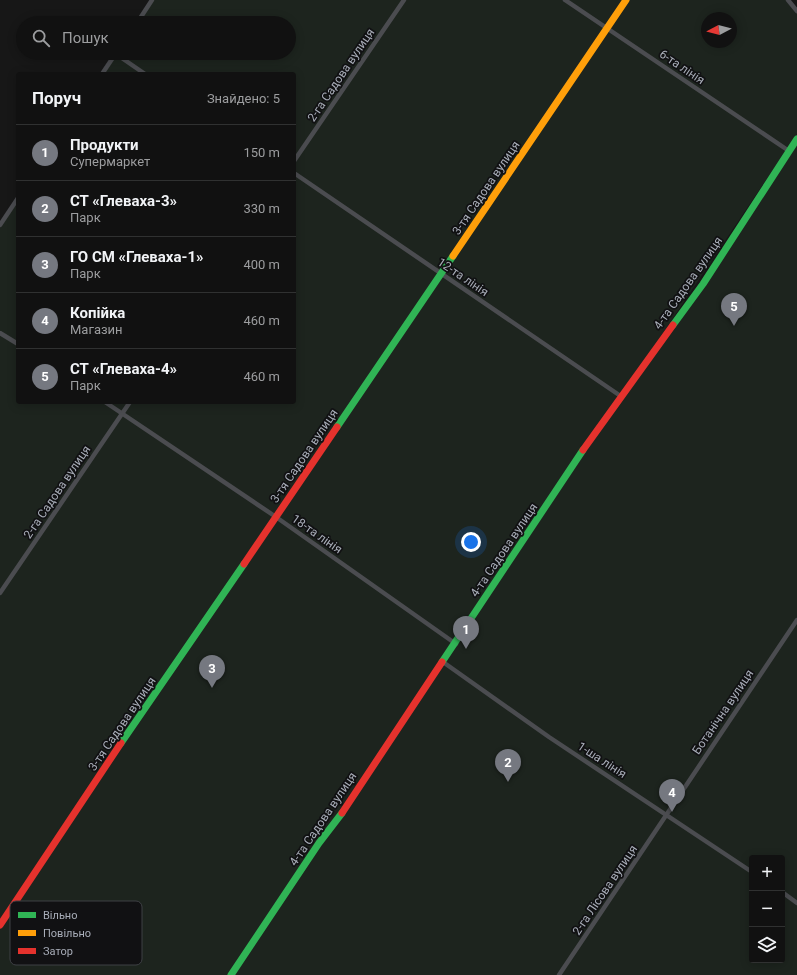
<!DOCTYPE html>
<html lang="uk">
<meta charset="utf-8">
<style>
:root{--surface:#111;--page:#1e1f1f;--text:#f1f3f6;--muted:#9c9d9f;--line:#303131;--accent:#757880}
body{margin:0;font-family:Roboto,sans-serif;background:var(--page);color:var(--text)}
.controls{position:absolute;right:12px;bottom:12px;display:grid;overflow:hidden;border-radius:4px;box-shadow:0 2px 10px #0003}
.controls button{width:36px;height:36px;display:grid;place-items:center;padding:0;border:0;border-bottom:1px solid var(--line);background:var(--surface);color:var(--text);font:20px sans-serif}
.compass{position:absolute;left:701px;top:12px;width:36px;height:36px;border-radius:50%;background:var(--surface);box-shadow:0 2px 10px #0003;rotate:263deg}
.you{position:absolute;left:471px;top:542px;width:14px;height:14px;margin:-10px;border:3px solid #fff;border-radius:50%;background:#1a73e8;box-shadow:0 0 0 6px #1a73e833}
.badge{display:grid;place-items:center;width:26px;height:26px;border-radius:50%;background:var(--accent);color:#fff;font-size:13px;font-weight:700}
.pin{position:absolute;translate:-50% -33px;filter:drop-shadow(0 1px 2px #0008)}
.pin::after{content:'';position:absolute;top:21px;width:14px;height:12px;background:inherit;clip-path:polygon(0 0,100% 0,50% 100%)}
.list{margin:0;padding:0;list-style:none}
h2{display:flex;justify-content:space-between;align-items:center;height:52px;margin:0;padding:0 16px;font-size:17px}
h2 small{font-size:13px;font-weight:400;color:var(--muted)}
.list li{display:grid;grid-template-columns:26px 1fr auto;gap:12px;align-items:center;box-sizing:border-box;height:56px;padding:0 16px;border-top:1px solid var(--line)}
.list b{display:block;font-size:15px;white-space:nowrap}
.list p{margin:0;font-size:13px;white-space:nowrap;color:var(--muted)}
.list em{font-size:13px;font-style:normal;color:var(--muted)}
.icon{flex:none;width:22px;height:22px;fill:none;stroke:currentColor;stroke-width:2;stroke-linecap:round;stroke-linejoin:round}
.map{position:relative;flex:none;width:797px;height:975px;overflow:hidden}
.search{position:absolute;background:var(--surface);box-shadow:0 2px 10px #0003;left:16px;top:16px;width:280px;height:44px;display:flex;align-items:center;gap:10px;box-sizing:border-box;padding:0 14px;border-radius:22px;color:var(--muted);font-size:15px}
.panel{position:absolute;background:var(--surface);box-shadow:0 2px 10px #0003;left:16px;top:72px;width:280px;height:332px;border-radius:4px}
.map>svg:first-child{display:block}
.green{fill:#1d241e;fill-rule:evenodd}
.lines{fill:none;stroke-linecap:round;stroke-linejoin:round}
.street{stroke:#4b4c50;stroke-width:4.5}
.fast{stroke:#30b455;stroke-width:7}
.slow{stroke:#ff9f0a;stroke-width:7}
.jam{stroke:#e5322d;stroke-width:7}
.labels{text-anchor:middle;dominant-baseline:central;stroke-width:3.5;stroke-linejoin:round;paint-order:stroke}
.street-label{font-size:12px;fill:#a8adb8;stroke:#111113}
.key{fill:#111113;stroke:#3e4045;stroke-width:1}
.key-label{font-size:11px;fill:#a8adb8}
</style>
<div class="map">
<svg width="797" height="975" viewBox="0 0 797 975">
<rect width="100%" height="100%" fill="#171717"/>
<!-- green -->
<path class="green" d="M151,0H788L797,12V134L477,609L797,140V975H0V222L18,196V402H294V74H101L115,53H289V23H136ZM707,18H731V42H707ZM752,858H782V960H752Z"/>
<g class="lines">
<!-- street -->
<g class="street">
<polyline points="565,0 789,151"/>
<polyline points="788,0 797,11"/>
<polyline points="137,23 152,0"/>
<polyline points="116,54 145,74"/>
<polyline points="102,74 116,53"/>
<polyline points="294,161 404,0"/>
<polyline points="294,173 622,397"/>
<polyline points="0,225 18,198"/>
<polyline points="0,333 18,344"/>
<polyline points="105,402 276,517 456,644"/>
<polyline points="0,593 130,402"/>
<polyline points="443,662 549,737 752,872"/>
<polyline points="782,892 797,903"/>
<polyline points="559,975 797,620"/>
</g>
<!-- fast -->
<g class="fast">
<polyline points="673,325 703,284 797,139"/>
<polyline points="337,427 453,256"/>
<polyline points="442,662 583,450"/>
<polyline points="121,743 244,564"/>
<polyline points="231,975 319,843 342,813"/>
</g>
<!-- slow -->
<polyline class="slow" points="453,256 626,0"/>
<!-- jam -->
<g class="jam">
<polyline points="583,450 673,325"/>
<polyline points="244,564 337,427"/>
<polyline points="342,813 442,662"/>
<polyline points="0,925 121,743"/>
</g>
</g>
<g class="labels">
<!-- street labels -->
<g class="street-label">
<text transform="translate(682 67) rotate(34)">6-та лінія</text>
<text transform="translate(341 75) rotate(-56)">2-га Садова вулиця</text>
<text transform="translate(486 188) rotate(-56)">3-тя Садова вулиця</text>
<text transform="translate(463 277) rotate(34)">12-та лінія</text>
<text transform="translate(688 283) rotate(-55)">4-та Садова вулиця</text>
<text transform="translate(304 456) rotate(-56)">3-тя Садова вулиця</text>
<text transform="translate(57 492) rotate(-56)">2-га Садова вулиця</text>
<text transform="translate(317 534) rotate(35)">18-та лінія</text>
<text transform="translate(504 550) rotate(-56)">4-та Садова вулиця</text>
<text transform="translate(723 712) rotate(-56)">Ботанічна вулиця</text>
<text transform="translate(122 724) rotate(-56)">3-тя Садова вулиця</text>
<text transform="translate(602 760) rotate(33)">1-ша лінія</text>
<text transform="translate(323 819) rotate(-56)">4-та Садова вулиця</text>
<text transform="translate(605 890) rotate(-56)">2-га Лісова вулиця</text>
</g>
</g>
<!-- legend -->
<rect x="10" y="901" width="132" height="64" rx="6" class="key"/>
<rect x="18" y="912" width="18" height="6" fill="#30b455"/>
<rect x="18" y="930" width="18" height="6" fill="#ff9f0a"/>
<rect x="18" y="948" width="18" height="6" fill="#e5322d"/>
<g class="key-label">
<text x="43" y="919">Вільно</text>
<text x="43" y="937">Повільно</text>
<text x="43" y="955">Затор</text>
</g>
</svg>
<div class="controls">
<button>+</button>
<button>−</button>
<button><svg class="icon" aria-label="layers" viewBox="0 0 24 24"><path d="M12 4l9 5-9 5-9-5zM3 14l9 5 9-5"/></svg></button>
</div>
<svg class="compass" viewBox="-18 -18 36 36"><path d="M0-13l5 13h-10z" fill="#e53935"/><path d="M0 13l5-13h-10z" fill="#9c9d9f"/></svg>
<div class="you"></div>
<div class="pin badge" style="left:466px;top:649px">1</div>
<div class="pin badge" style="left:508px;top:782px">2</div>
<div class="pin badge" style="left:212px;top:688px">3</div>
<div class="pin badge" style="left:672px;top:812px">4</div>
<div class="pin badge" style="left:734px;top:326px">5</div>
<div class="search"><svg class="icon" aria-label="search" viewBox="0 0 24 24"><circle cx="10" cy="10" r="6"/><path d="M15 15l6 6"/></svg>Пошук</div>
<section class="panel">
<h2>Поруч<small>Знайдено: 5</small></h2>
<ul class="list">
<li><span class="badge">1</span><div><b>Продукти</b><p>Супермаркет</p></div><em>150 m</em></li>
<li><span class="badge">2</span><div><b>СТ «Глеваха-3»</b><p>Парк</p></div><em>330 m</em></li>
<li><span class="badge">3</span><div><b>ГО СМ «Глеваха-1»</b><p>Парк</p></div><em>400 m</em></li>
<li><span class="badge">4</span><div><b>Копійка</b><p>Магазин</p></div><em>460 m</em></li>
<li><span class="badge">5</span><div><b>СТ «Глеваха-4»</b><p>Парк</p></div><em>460 m</em></li>
</ul>
</section>
</div>
